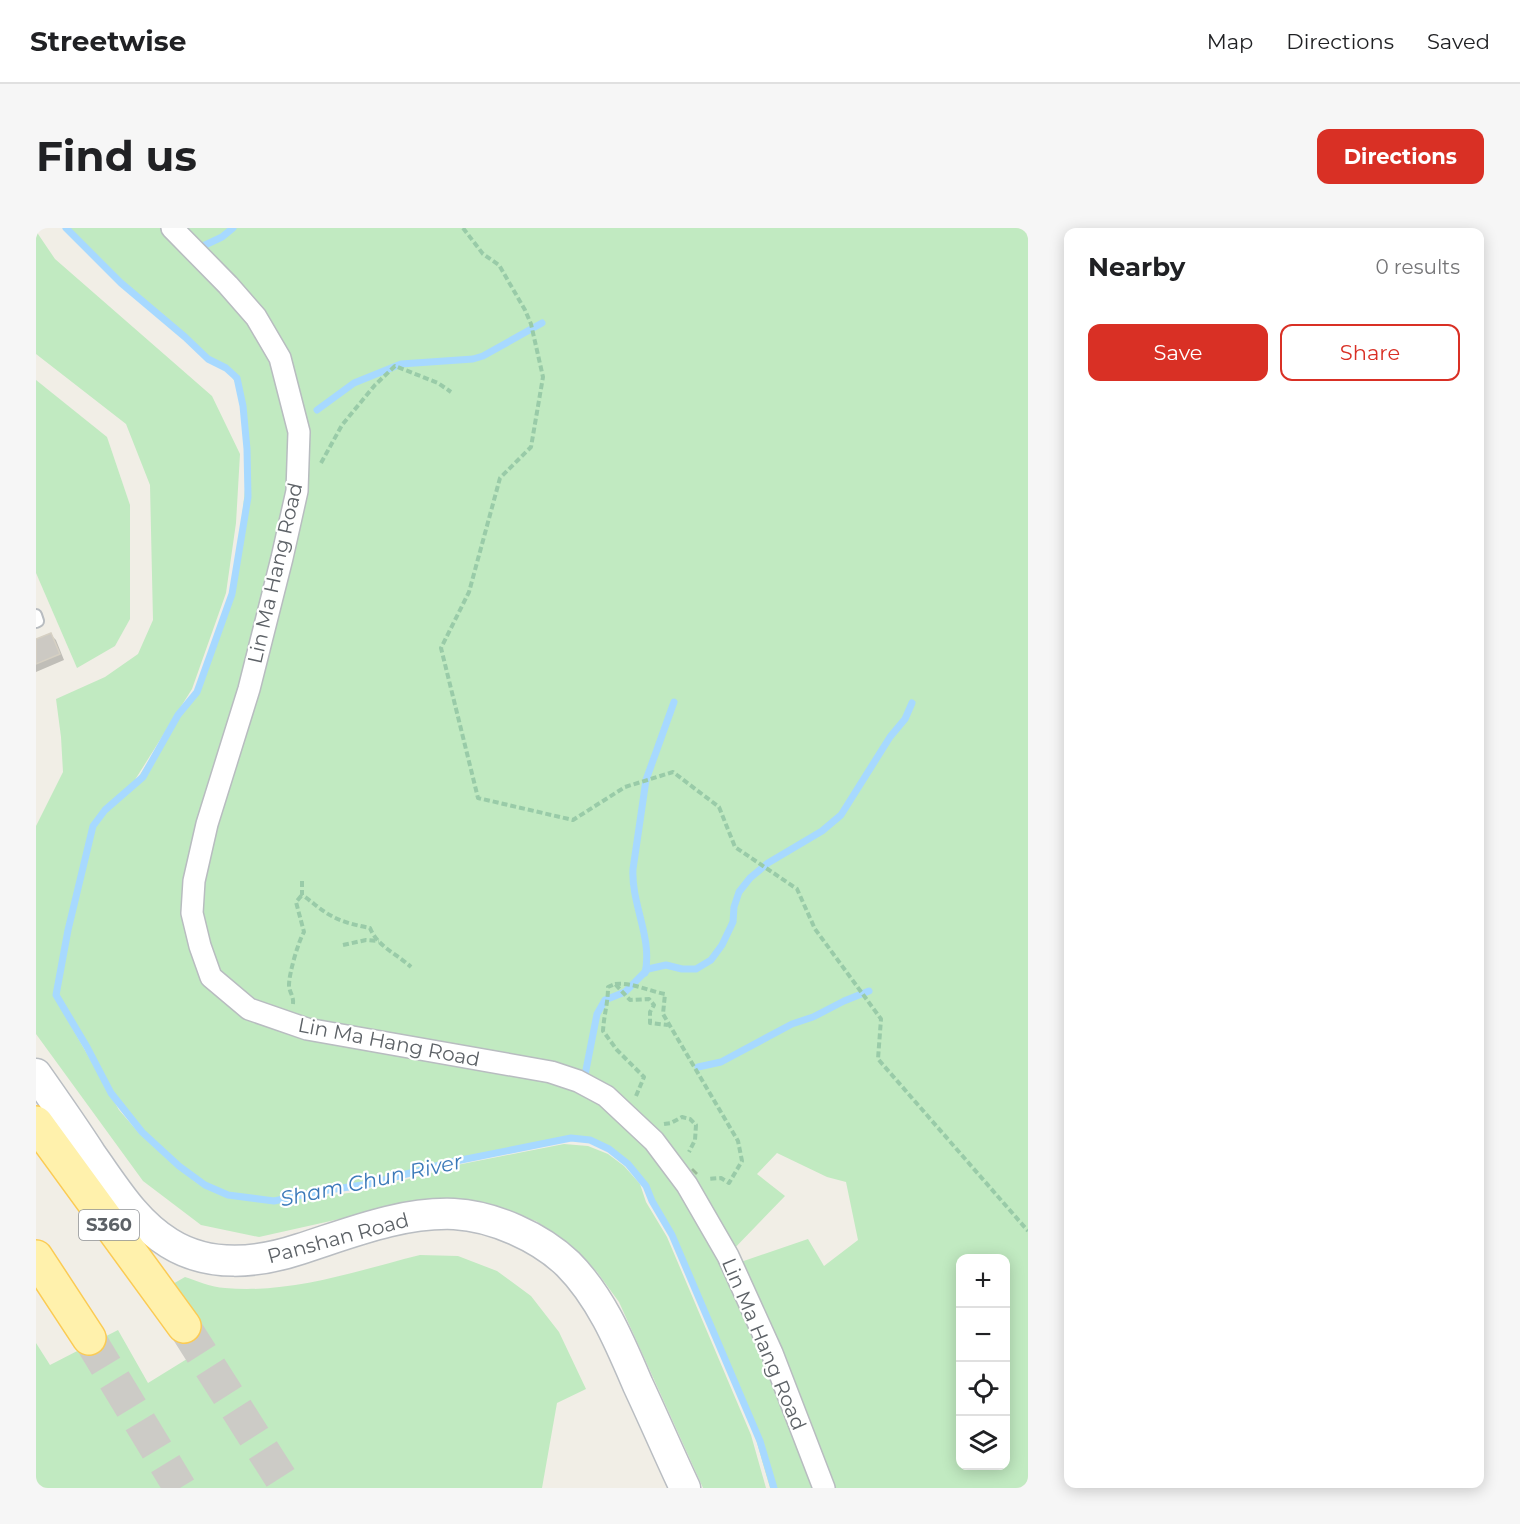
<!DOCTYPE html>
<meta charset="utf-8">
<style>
:root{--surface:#fff;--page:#f6f6f6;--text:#202124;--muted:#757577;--line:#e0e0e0;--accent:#d93025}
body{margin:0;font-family:Montserrat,sans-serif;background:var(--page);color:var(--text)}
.controls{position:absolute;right:18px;bottom:18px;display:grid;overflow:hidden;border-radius:12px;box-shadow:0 3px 15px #0003}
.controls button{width:54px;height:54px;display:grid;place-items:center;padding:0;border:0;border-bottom:2px solid var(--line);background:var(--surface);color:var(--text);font:30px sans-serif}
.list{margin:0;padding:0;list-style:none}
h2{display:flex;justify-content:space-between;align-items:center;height:78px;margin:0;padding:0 24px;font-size:26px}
h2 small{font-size:20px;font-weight:400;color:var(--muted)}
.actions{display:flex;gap:12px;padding:18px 24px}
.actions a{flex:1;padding:14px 0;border:2px solid var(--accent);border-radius:12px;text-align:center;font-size:21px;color:var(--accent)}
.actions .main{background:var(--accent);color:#fff}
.icon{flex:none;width:33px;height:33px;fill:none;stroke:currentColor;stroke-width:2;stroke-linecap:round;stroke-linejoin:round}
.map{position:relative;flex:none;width:992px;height:1260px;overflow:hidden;border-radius:12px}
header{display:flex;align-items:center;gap:36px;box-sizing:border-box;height:84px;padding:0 30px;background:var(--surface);border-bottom:2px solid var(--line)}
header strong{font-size:28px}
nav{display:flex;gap:33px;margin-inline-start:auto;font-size:21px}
.intro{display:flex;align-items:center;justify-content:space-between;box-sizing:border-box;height:144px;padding:0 36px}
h1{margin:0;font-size:42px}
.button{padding:15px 27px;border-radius:12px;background:var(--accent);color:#fff;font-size:21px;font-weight:700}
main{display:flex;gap:36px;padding:0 36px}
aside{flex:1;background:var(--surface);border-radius:12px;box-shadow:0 3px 15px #0003}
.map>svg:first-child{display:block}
.green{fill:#c1eac1;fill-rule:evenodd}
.shadow{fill:#0003}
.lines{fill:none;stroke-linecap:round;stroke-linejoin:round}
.stream{stroke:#a7d9ff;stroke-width:7}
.building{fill:#ccc9c3;stroke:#d6d0c3;stroke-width:1.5}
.primary-tunnel{stroke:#cccbc6;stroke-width:33;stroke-dasharray:33 16;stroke-linecap:butt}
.lane-casing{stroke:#b8bcc0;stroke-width:14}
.street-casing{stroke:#b8bcc0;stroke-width:24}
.secondary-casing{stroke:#b9bdc2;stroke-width:33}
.primary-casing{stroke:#fbcb54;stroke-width:36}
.path{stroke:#99cba8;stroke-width:4;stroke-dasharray:6 3;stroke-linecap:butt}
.lane{stroke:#fff;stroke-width:10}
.street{stroke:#fff;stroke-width:21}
.secondary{stroke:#fff;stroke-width:30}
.primary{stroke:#fff1ac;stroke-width:33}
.labels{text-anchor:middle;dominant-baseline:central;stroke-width:4.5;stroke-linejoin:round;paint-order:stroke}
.shield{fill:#fff;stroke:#8e9195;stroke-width:1.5}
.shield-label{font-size:18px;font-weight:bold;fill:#5d6267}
.street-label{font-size:20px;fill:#5d6267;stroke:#fff}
.water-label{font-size:21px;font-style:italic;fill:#3b79b9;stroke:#fff}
</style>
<header>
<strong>Streetwise</strong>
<nav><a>Map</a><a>Directions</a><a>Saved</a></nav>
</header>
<div class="intro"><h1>Find us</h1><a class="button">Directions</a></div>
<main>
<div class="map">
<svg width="992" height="1260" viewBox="0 0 992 1260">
<rect width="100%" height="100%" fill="#f1eee6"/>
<!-- green -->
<g class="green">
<path d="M29,0H992V1260H734L715,1194L636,1007L614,970L606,951L590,934L570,920L554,912L529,911L442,928L319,959L238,973L206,970L179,963L163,954L106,904L75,865L51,819L20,767L28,722L18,768L83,882L103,905L141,939L161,955L179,964L203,971L238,974L321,964L392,946L416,938L528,916L552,918L572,926L588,938L604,956L610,974L631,1009L715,1207L730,1260H667L583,1074L561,1044L527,1012L500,993L452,978L317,988L223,1009L165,997L107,953L0,806V598L27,544L25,509L20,471L69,449L102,426L117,392L114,257L90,196L0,126V3L19,31L176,168L204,226L200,295L190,365L156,461L97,555L66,581L56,597L48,634L57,598L69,582L98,556L142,487L161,464L199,353L212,234L203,160L190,140L172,131L80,50ZM741,925L791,949L810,954L822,1012L788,1038L772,1011L696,1037L692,1027L749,968L721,946ZM924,1030H970V1238H924Z"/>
<polygon points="0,152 71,209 94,277 94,391 79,418 41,440 0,345"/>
<path d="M384,1027L422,1028L461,1043L495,1068L523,1104L550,1161L521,1175L506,1260H0V1115L14,1137L82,1102L112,1155L159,1126L121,1065L149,1049C161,1053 175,1059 189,1060C255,1066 320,1043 384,1027Z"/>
</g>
<!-- shadow -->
<g class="shadow">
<polygon points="14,406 20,412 28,432 0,444 0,412"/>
<polygon points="657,940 662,945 660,947 655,942"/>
</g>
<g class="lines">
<!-- stream -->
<g class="stream">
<polyline points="30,0 85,55 149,109 172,131 190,140 201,150 207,178 211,221 212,269 196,366 161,464 142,487 107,549 69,582 57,598 32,702 20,767 51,819 75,865 106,904 143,938 169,957 192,967 238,973 286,963 333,956 415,934 535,910 554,912 573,921 592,936 610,958 616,973 636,1007 724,1213 738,1260"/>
<polyline points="167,18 186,9 197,0"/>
<polyline points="281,182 318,155 365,136 437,131 447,128 506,95"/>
<path d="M609,745C617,710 595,676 597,641L610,552L638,474"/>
<polyline points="662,839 685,834 756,796 777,789 808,773 833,763"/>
<polyline points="549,847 561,786 569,772 589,764 612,741 630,737 646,741 660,741 675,732 686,717 697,694 698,679 703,664 714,650 732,635 786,603 805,587 854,509 869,491 876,475"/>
</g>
</g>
<!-- building -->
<polygon class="building" points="15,405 24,426 0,436 0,411"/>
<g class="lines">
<!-- primary-tunnel -->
<g class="primary-tunnel">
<polyline points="148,1098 251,1260"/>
<polyline points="53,1110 144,1260"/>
</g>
<!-- lane casing -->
<g class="lane-casing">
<polyline id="lane" points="0,387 2,393 0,394"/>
</g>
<!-- street casing -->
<g class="street-casing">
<polyline id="street" points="136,0 192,57 220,89 244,130 263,204 261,263 246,330 213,461 171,596 158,653 156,685 164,718 175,749 213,781 271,801 515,844 542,853 570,868 618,913 651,957 692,1028 736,1125 788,1260"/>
</g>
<!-- secondary casing -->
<g class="secondary-casing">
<path id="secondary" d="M0,846C19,873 38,900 56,928C79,960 99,994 133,1015C173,1040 222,1035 264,1021C314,1005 365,984 418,986C457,988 504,1009 532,1036C565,1069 584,1115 602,1157C618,1191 633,1226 649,1260"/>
</g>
<!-- primary casing -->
<g class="primary-casing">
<g id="primary">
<polyline points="0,895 148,1098"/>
<polyline points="0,1029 53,1110"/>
</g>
</g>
<!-- path -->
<g class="path">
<polyline points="427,0 447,26 463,37 489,82 495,96 507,149 495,219 464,250 433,364 405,420 442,570 537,592 589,559 637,544 683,579 699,619 761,661 779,701 845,791 842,831 992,1003"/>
<polyline points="285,235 306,197 339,157 359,138 402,155 415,164"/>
<path d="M266,653V667C274,672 281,679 289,684C302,693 318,697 334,700C341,718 361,726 375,739"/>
<polyline points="307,717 330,712 343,713"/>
<path d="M579,756C595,754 613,763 629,766L627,786L702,913L706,933L693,955L685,950L672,951"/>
<path d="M257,776C258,768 253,764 253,757C253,746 262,714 268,704L260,674L266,667"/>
<path d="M600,868L608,849L581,822L567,803C568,786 572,776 572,759L579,756L594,772L613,771L618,777L614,784V795L632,797"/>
<polyline points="628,896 635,895 646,889 654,891 660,897 659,912 653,924"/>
</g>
<!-- lane -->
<use href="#lane" class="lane"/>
<!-- street -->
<use href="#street" class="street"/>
<!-- secondary -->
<use href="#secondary" class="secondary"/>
<!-- primary -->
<use href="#primary" class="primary"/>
</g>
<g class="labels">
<!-- shield labels -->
<rect class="shield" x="43" y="982" width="60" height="30" rx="4.5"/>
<g class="shield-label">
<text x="73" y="997">S360</text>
</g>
<!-- street labels -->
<g class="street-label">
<text transform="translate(239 345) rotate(-77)">Lin Ma Hang Road</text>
<text transform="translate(353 814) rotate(11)">Lin Ma Hang Road</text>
<text transform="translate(302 1010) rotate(-15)">Panshan Road</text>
<text transform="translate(728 1116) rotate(67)">Lin Ma Hang Road</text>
</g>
<!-- water labels -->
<g class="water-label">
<text transform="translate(335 952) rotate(-12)">Sham Chun River</text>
</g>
</g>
</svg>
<div class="controls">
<button>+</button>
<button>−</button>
<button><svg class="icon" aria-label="locate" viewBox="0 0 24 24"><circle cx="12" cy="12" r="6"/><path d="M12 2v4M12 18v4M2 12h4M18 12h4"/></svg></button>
<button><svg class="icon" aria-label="layers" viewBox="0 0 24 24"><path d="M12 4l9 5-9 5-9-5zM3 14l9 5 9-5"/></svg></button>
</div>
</div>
<aside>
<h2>Nearby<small>0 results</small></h2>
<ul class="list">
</ul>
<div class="actions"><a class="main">Save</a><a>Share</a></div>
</aside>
</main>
